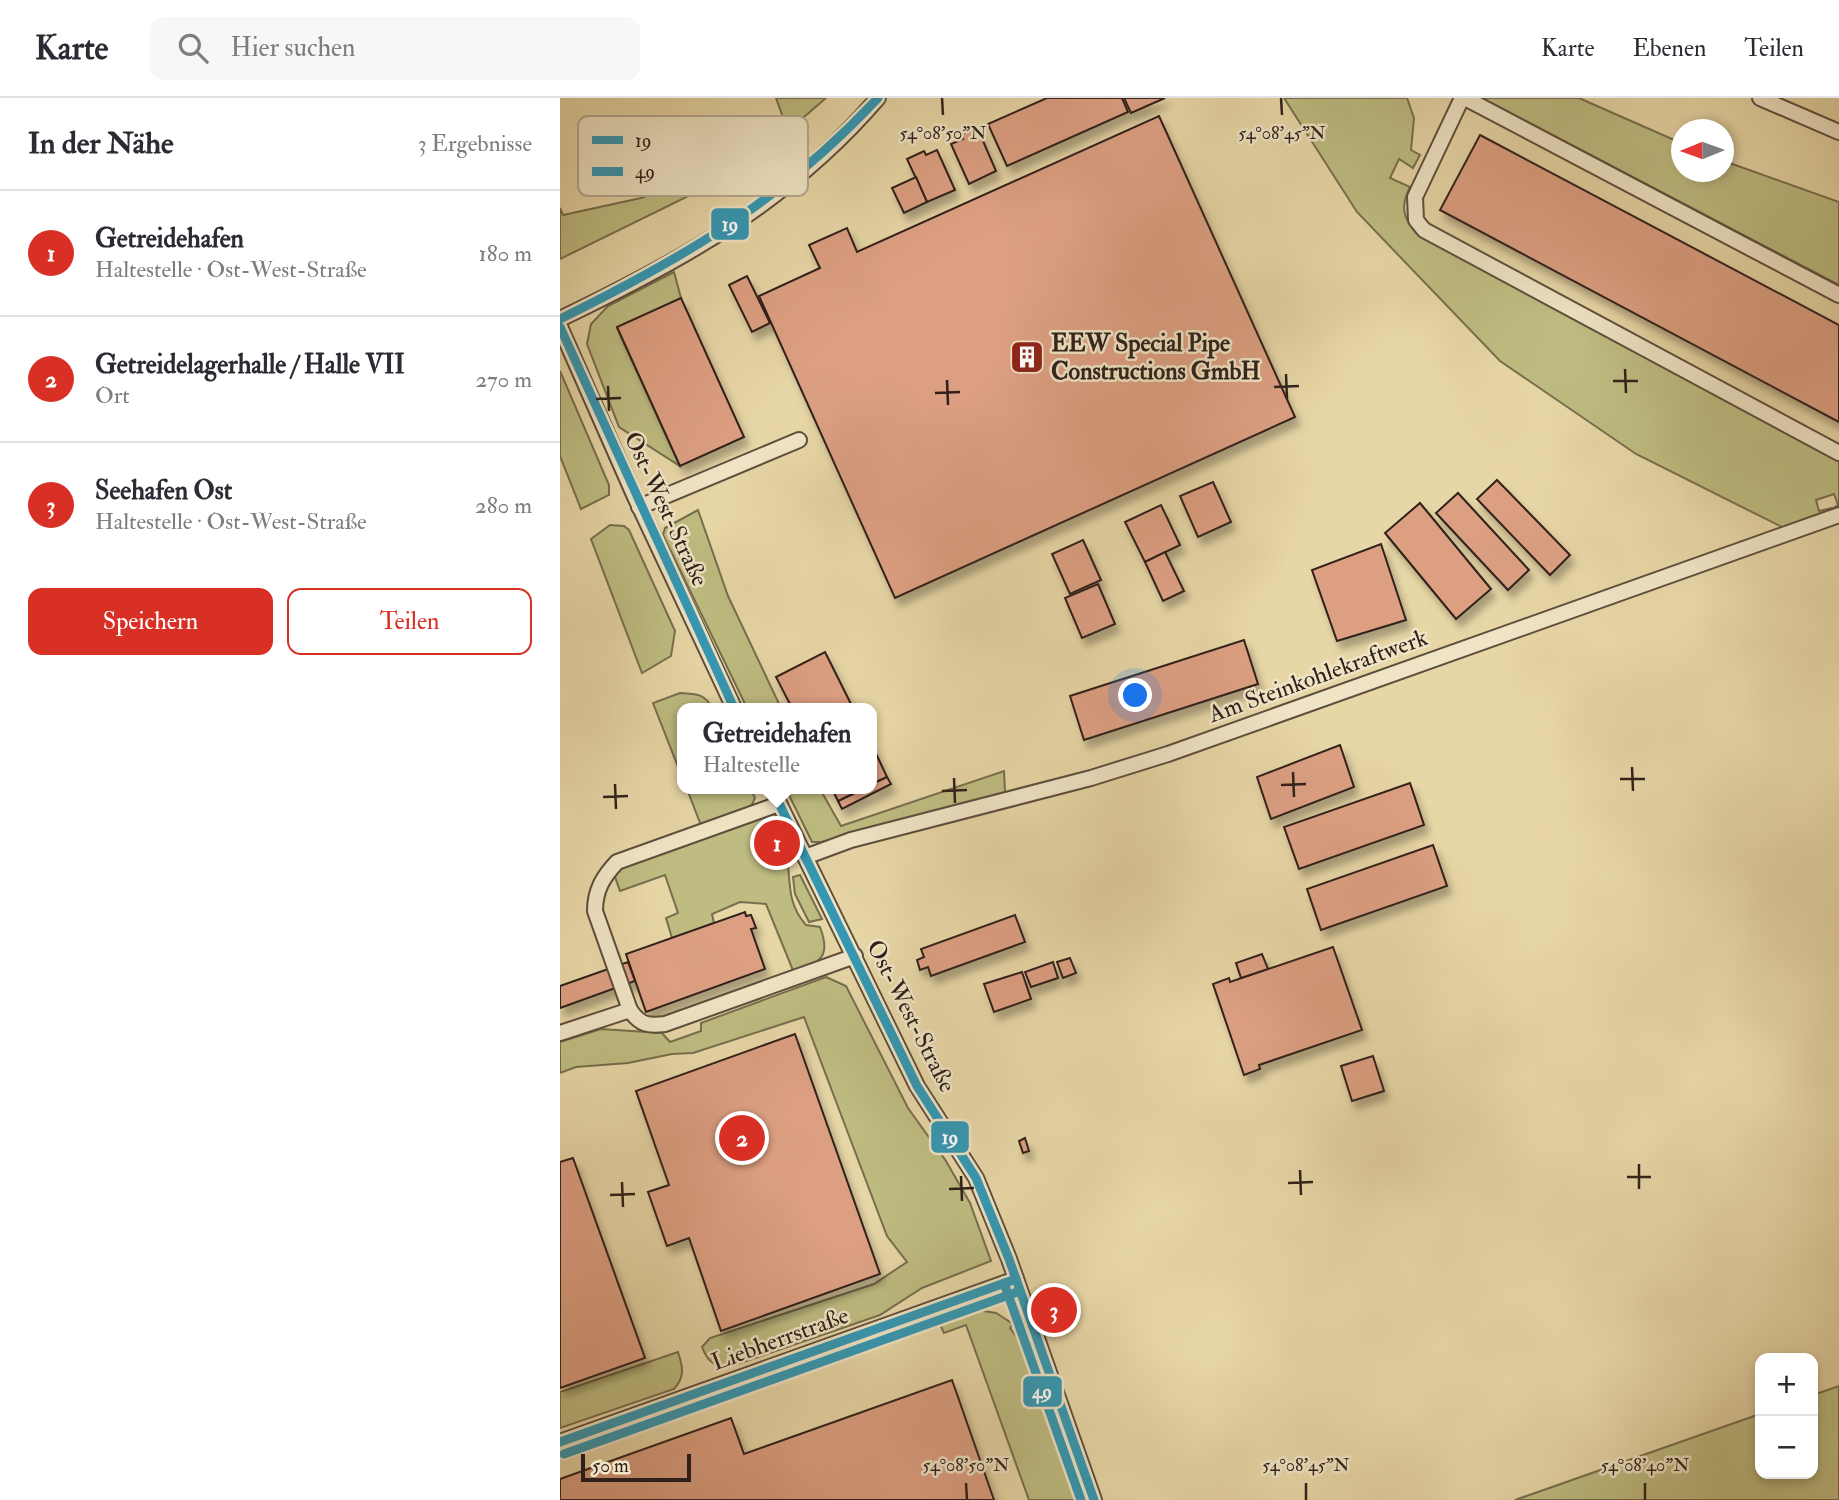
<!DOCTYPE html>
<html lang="de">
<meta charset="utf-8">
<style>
:root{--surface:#fff;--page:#f7f7f7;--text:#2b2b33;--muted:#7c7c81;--line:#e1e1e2;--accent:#d93025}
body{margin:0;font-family:"IM FELL Double Pica",serif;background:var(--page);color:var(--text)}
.controls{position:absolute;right:21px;bottom:21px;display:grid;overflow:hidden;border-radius:14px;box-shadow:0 4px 10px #0003}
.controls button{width:63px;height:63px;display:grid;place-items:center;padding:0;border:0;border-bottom:2px solid var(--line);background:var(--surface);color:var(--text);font:35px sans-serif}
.compass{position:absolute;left:1111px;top:21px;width:63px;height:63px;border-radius:50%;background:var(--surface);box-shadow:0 4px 10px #0003;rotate:269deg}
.scale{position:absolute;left:21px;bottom:18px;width:110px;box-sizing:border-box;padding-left:7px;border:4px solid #30201a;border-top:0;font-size:19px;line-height:24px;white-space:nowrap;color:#30201a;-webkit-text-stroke:5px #efe4c5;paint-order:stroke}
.you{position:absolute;left:576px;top:598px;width:24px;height:24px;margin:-18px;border:5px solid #fff;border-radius:50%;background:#1a73e8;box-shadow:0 0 0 10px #1a73e833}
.badge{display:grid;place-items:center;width:46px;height:46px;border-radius:50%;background:var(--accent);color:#fff;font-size:23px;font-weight:700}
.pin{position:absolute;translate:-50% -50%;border:4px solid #fff;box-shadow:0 2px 7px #0006}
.popup{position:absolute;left:117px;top:605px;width:200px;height:91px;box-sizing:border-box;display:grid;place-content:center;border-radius:14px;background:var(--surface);filter:drop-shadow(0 2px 5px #0005);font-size:23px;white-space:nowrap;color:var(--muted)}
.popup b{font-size:26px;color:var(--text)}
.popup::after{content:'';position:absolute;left:50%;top:100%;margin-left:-14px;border:14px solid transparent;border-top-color:var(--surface)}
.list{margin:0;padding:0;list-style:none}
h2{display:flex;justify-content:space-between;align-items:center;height:91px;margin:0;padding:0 28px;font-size:30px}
h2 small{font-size:23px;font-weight:400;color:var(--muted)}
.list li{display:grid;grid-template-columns:46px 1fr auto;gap:21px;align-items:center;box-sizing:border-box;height:126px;padding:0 28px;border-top:2px solid var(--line)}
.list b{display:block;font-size:26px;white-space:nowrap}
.list p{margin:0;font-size:23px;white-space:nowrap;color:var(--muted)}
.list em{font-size:23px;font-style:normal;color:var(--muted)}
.actions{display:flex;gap:14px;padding:21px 28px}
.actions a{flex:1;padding:16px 0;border:2px solid var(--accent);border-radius:14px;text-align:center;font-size:24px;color:var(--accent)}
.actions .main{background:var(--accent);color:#fff}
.icon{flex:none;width:38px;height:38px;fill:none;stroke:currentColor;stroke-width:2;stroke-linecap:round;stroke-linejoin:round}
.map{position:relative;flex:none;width:1279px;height:1402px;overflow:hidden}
header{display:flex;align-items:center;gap:42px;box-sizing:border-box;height:98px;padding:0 35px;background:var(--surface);border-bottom:2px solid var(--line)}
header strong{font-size:33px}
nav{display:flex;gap:38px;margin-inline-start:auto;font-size:24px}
.search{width:490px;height:63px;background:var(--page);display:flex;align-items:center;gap:18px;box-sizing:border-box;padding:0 24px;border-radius:14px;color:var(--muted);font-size:26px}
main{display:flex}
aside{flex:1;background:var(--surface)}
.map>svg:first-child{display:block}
.green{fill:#bebc81;stroke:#776e4e;stroke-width:2}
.building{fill:#dc9f82;stroke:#30201a;stroke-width:2;filter:url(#shadow)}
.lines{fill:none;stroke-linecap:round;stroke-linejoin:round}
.minor-casing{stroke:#5e4e3d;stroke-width:18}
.minor{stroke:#efe4c5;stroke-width:14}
.bus-1-casing{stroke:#efe4c5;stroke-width:14}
.bus-2-casing{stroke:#efe4c5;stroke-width:14}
.bus-1{stroke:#3498b4;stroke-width:9}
.bus-2{stroke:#3498b4;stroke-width:9}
.ticks{fill:none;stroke:#30201a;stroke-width:2.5}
.labels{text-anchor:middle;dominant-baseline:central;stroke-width:5;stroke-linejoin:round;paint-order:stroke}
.poi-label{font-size:24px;font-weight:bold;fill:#30201a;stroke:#efe4c5;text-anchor:start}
.street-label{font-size:24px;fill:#30201a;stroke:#efe4c5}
.key{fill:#efe4c5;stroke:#b6a992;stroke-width:2}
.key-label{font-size:19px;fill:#30201a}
.ticks-label{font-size:18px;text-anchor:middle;fill:#30201a;stroke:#efe4c5;stroke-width:5;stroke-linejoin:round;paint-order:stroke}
.line-badge{stroke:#efe4c5;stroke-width:2.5}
.badge-label{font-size:19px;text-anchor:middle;font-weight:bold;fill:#fff}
</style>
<header>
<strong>Karte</strong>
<div class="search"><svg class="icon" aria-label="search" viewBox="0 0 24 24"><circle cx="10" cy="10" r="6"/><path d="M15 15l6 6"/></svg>Hier suchen</div>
<nav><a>Karte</a><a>Ebenen</a><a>Teilen</a></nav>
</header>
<main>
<aside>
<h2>In der Nähe<small>3 Ergebnisse</small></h2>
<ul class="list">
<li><span class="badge">1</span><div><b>Getreidehafen</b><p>Haltestelle · Ost-West-Straße</p></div><em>180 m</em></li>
<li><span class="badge">2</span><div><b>Getreidelagerhalle / Halle VII</b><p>Ort</p></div><em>270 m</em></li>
<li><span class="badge">3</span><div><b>Seehafen Ost</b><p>Haltestelle · Ost-West-Straße</p></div><em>280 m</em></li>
</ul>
<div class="actions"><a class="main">Speichern</a><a>Teilen</a></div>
</aside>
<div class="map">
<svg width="1279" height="1402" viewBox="0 0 1279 1402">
<defs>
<filter id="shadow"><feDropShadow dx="4.5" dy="8" stdDeviation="3.5" flood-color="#0004"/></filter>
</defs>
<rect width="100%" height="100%" fill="#e7d6a6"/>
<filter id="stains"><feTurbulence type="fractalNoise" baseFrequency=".00286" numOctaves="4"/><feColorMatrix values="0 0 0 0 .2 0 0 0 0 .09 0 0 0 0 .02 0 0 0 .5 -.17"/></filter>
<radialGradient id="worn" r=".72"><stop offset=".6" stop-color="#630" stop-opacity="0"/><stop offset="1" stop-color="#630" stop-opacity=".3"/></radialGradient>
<!-- green -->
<g class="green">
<polygon points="216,0 266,0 214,45 147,89 0,161 0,110 3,117 81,100 159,71 225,25"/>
<path d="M724,0H847L854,20L851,52L860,57L853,70L839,61L830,80L850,89C840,109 843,119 856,135L1279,359V413L1275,409L1278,407L1274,396L1256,402L1259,413L1272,410L1273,414L1226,431L1076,356L940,263L797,114Z"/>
<polygon points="922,0 1019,0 1121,45 1122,74 1164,74 1164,63 1279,104 1279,187"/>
<polygon points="114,174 121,200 57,230 120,368 59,329 27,246 31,226 48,208"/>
<polygon points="0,273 49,387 49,397 21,411 0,358"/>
<polygon points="138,412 168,498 221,610 187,610 103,437 105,430"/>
<polygon points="50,427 64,428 69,432 115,533 111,558 82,575 31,441"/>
<path d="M120,595C135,596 145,595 152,610H122V679L93,605Z"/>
<polygon points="444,673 445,694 437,701 261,744 252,744 226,691 260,691 281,728"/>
<polygon points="127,691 191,691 195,700 189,713 142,730"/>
<path d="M198,720H210C215,733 227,752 228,766C230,790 229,808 246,827L260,829C272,860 259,864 234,875L206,806L180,804L152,816L154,825L112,840L106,820L118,815L105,777L60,793L54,776L57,771Z"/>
<polygon points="240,777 262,821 249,824 235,796 233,779"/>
<path d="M266,879L286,888L348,1010L386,1063L410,1105L431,1163L362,1190L320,1217L175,1267C158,1271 148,1266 142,1249L150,1240L314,1186L347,1164L327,1138L244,919L133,955L112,956L68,965L16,969L0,975V944L41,931L102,935L110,944L141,933V925Z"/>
<polygon points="411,1211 436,1215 453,1226 450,1230 459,1242 478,1295 483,1294 520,1402 469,1402 406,1227 384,1235 378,1222"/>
<path d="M118,1254C123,1269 125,1279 114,1291L0,1330V1294Z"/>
<polygon points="1279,1288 1279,1402 955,1402 1200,1316 1200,1376 1253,1376 1253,1297"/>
</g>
<!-- building -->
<g class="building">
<polygon points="487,0 562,0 568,14 447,68 428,26"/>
<polygon points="564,0 605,0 571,15"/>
<polygon points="599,18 735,319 335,500 199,198 260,170 249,147 287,130 297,154"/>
<polygon points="417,29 436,73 409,86 391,46 403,41 401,36"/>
<polygon points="920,37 1279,227 1279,324 880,112"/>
<polygon points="377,52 395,92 367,104 347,61 364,53 366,57"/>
<polygon points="356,79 367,104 344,115 332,90"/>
<polygon points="187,178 210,225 192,234 169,187"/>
<polygon points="121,200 184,339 120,368 57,229"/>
<polygon points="937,382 1010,457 990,477 917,401"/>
<polygon points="653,384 671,424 638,439 620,398"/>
<polygon points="898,395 969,472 948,492 876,415"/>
<polygon points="860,405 931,491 896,521 825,435"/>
<polygon points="601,407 620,447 585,464 565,424"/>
<polygon points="523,442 541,482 510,496 492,456"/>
<polygon points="821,446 846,522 777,543 752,472"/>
<polygon points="605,454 624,493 603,503 585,464"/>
<polygon points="538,486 555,526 522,540 505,500"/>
<polygon points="684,542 698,586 524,642 510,598"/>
<polygon points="265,554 293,610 232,610 216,579"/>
<polygon points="312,647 327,679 312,686"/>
<polygon points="780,647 794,689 711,721 697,679"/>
<polygon points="327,679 331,686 282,711 278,703 303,691 312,691 312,686"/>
<polygon points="850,685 864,727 739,771 724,729"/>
<polygon points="272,691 303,691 278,703"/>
<polygon points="873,747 887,788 761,832 747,791"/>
<polygon points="185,814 186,818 191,817 196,830 191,831 205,871 86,914 66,856"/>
<polygon points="455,817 465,844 371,878 368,869 360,872 357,862 364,859 361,851"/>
<polygon points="773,849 802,932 699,967 700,971 684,977 653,886 669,880 670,884"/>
<polygon points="702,856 708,871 681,880 676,865"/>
<polygon points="510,860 516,875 503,880 497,864"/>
<polygon points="68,864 75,883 0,910 0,888"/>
<polygon points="493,864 498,880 471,889 465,874"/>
<polygon points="462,874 471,901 434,914 424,886"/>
<polygon points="235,936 320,1176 161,1233 129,1140 107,1148 88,1094 109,1087 76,993"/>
<polygon points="813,958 824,993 792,1003 781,968"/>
<polygon points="465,1040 469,1053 463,1055 459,1043"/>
<polygon points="13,1060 85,1260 0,1290 0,1064"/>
<polygon points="392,1282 434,1402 0,1402 0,1381 171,1320 184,1356"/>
</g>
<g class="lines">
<!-- minor casing -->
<g class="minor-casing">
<g id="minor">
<polyline points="902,0 855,99 856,122 864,132 1279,355"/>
<polyline points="905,0 1279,197"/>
<polyline points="1200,0 1279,34"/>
<path d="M0,221C121,163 229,104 318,0"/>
<polyline points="0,229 75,399 174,610"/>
<polyline points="79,409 239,342"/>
<polyline points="212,691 357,988 416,1080 449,1161 534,1402"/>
<polyline points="245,759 291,742 531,680 608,656 1279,417"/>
<path d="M70,912L35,813C35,792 43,779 57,764L219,706"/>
<path d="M0,935L70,912C80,927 88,928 105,926L295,858"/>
<polyline points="0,1344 456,1181"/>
</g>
</g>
<!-- minor -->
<use href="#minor" class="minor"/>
<!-- bus-1 casing -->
<g class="bus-1-casing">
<g id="bus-1">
<path d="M0,221C124,160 223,102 318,0"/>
<polyline points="0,229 174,610"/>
<polyline points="212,691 357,988 416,1080 449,1161 534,1402"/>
<polyline points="0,1344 456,1181"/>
</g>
</g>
<!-- bus-2 casing -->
<g class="bus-2-casing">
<g id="bus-2">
<polyline points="444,1185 521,1402"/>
<polyline points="4,1356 460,1193"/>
</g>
</g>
<!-- bus-1 -->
<use href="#bus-1" class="bus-1"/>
<!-- bus-2 -->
<use href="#bus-2" class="bus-2"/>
</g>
<!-- ticks -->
<path class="ticks" d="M382,0L383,17M721,0L722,17M1065,271L1066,295M726,276L727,301M387,282L388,307M1053,283H1078M48,288L49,313M714,289L739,288M375,295L400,294M36,301L61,300M1072,669L1073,693M733,674L734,699M394,680L395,705M1060,681H1085M55,686L56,711M721,687L746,686M382,693L407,692M43,699L68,698M1079,1066V1091M740,1072L741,1097M401,1078L402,1103M1067,1079H1091M62,1084L63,1109M728,1085L753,1084M389,1091L414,1090M50,1097L75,1096M406,1385L407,1402M746,1385V1402M1085,1385V1402"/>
<!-- icons -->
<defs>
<g id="building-square" transform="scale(1.75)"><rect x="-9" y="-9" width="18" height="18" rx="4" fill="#8f2418" stroke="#efe4c5"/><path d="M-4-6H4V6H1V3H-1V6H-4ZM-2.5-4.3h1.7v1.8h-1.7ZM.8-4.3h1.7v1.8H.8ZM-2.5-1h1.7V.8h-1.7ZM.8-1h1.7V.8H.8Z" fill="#fff"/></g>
</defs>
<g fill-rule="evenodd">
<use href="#building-square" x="467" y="259"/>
</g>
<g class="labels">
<!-- poi labels -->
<g class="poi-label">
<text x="491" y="245">EEW Special Pipe<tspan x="491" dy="28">Constructions GmbH</tspan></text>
</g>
<!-- street labels -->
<g class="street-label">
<text transform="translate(106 411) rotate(65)">Ost-West-Straße</text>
<text transform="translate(758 578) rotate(-20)">Am Steinkohlekraftwerk</text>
<text transform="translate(351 918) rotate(63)">Ost-West-Straße</text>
<text transform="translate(220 1241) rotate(-20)">Liebherrstraße</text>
</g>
</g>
<!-- legend -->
<rect x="18" y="18" width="230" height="80" rx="10" class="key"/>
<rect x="32" y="38" width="31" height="8" fill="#3498b4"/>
<rect x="32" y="69" width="31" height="9" fill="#3498b4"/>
<g class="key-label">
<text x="75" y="49">19</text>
<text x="75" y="80">49</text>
</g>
<g class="ticks-label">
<text x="383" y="41">54°08'50"N</text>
<text x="722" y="41">54°08'45"N</text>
<text x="406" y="1373">54°08'50"N</text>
<text x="746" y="1373">54°08'45"N</text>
<text x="1085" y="1373">54°08'40"N</text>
</g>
<g class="line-badge">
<rect x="150" y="109" width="40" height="34" rx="7" fill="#3498b4"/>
<rect x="370" y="1022" width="40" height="34" rx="7" fill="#3498b4"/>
<rect x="462" y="1277" width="41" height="33" rx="7" fill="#3498b4"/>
</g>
<g class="badge-label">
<text x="170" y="133">19</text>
<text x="390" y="1046">19</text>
<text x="482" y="1300">49</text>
</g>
<rect width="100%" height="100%" filter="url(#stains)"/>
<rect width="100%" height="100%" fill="url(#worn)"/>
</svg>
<div class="controls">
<button>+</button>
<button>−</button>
</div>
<svg class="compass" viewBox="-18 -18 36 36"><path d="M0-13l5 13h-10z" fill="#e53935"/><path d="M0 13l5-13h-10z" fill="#7c7c81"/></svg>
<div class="scale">50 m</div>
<div class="you"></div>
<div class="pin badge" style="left:217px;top:745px">1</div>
<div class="popup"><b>Getreidehafen</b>Haltestelle</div>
<div class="pin badge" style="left:182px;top:1040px">2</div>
<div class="pin badge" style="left:494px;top:1212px">3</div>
</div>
</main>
